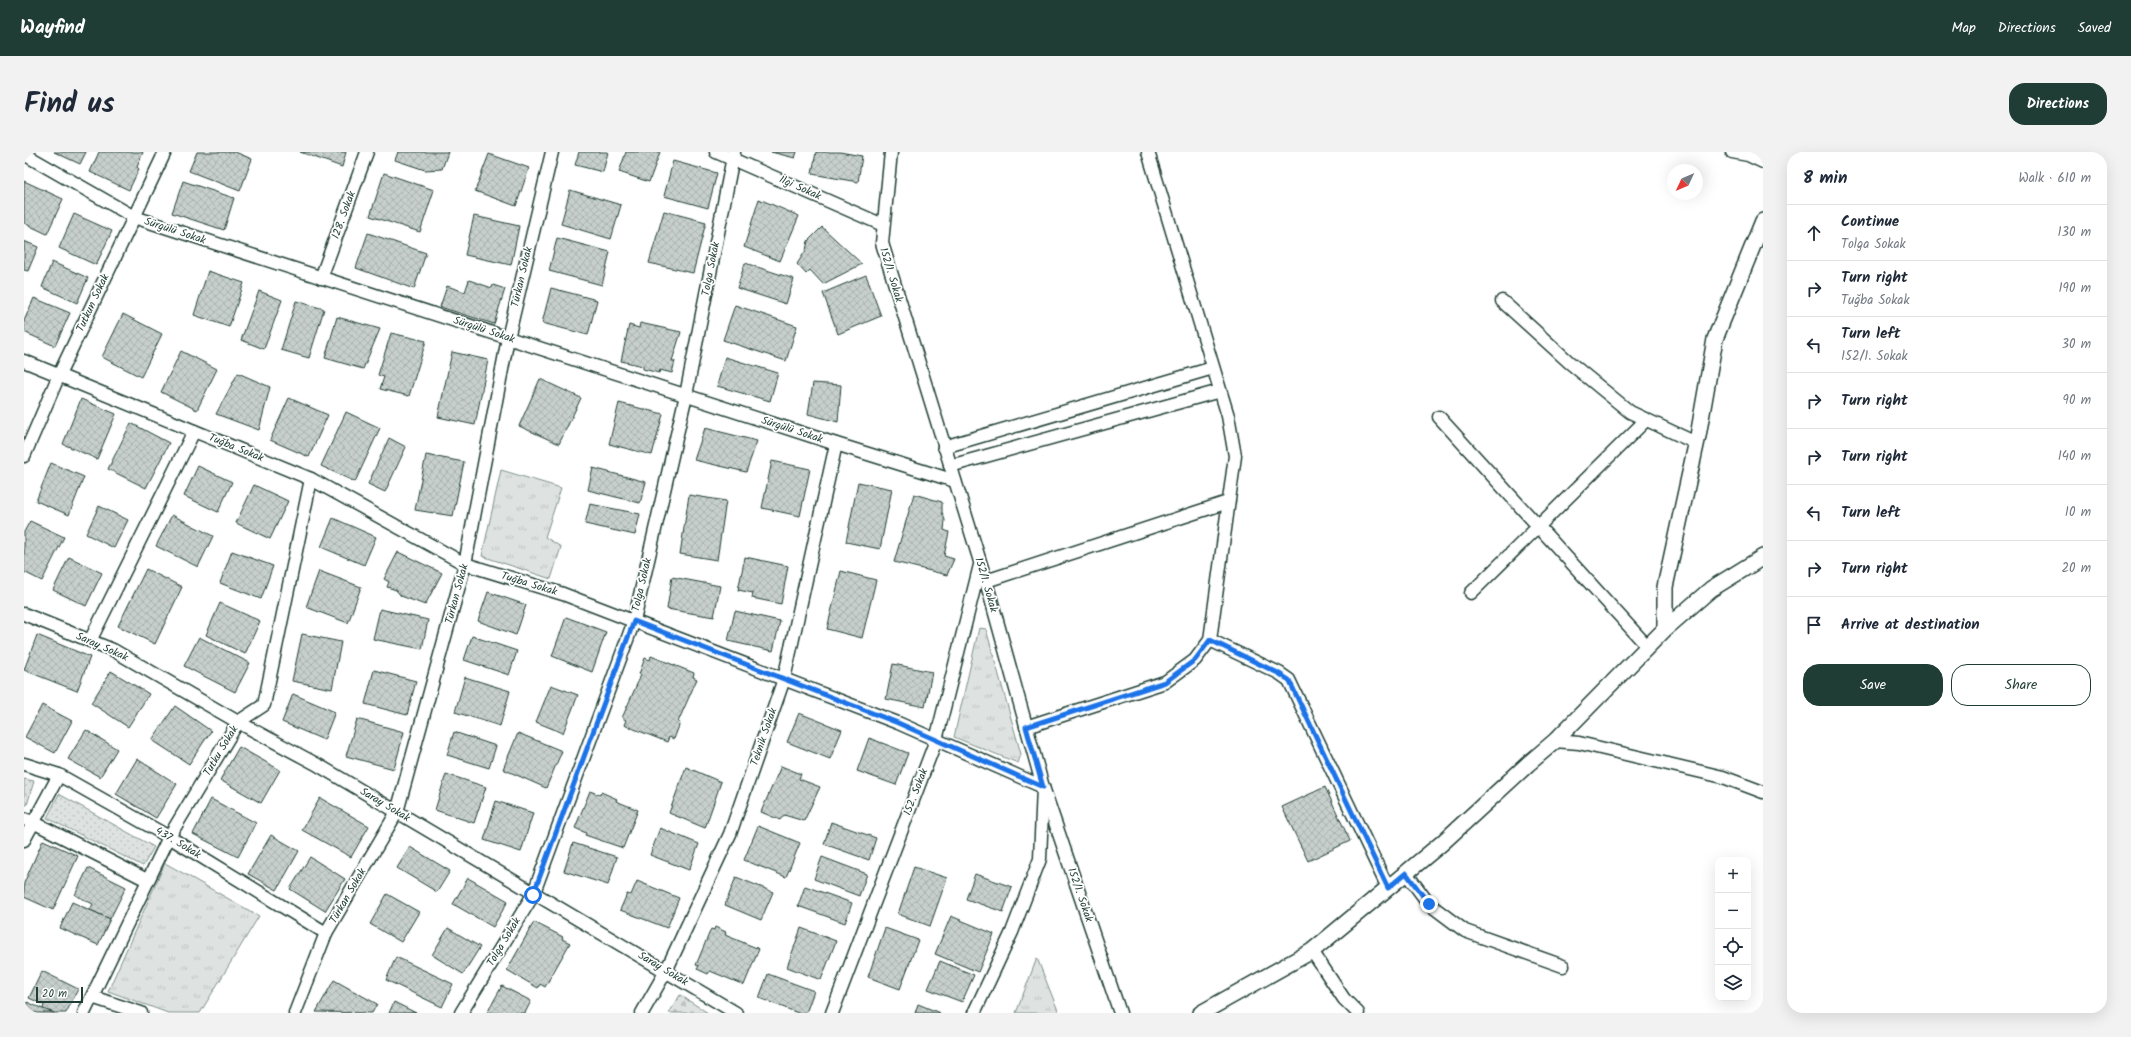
<!DOCTYPE html>
<meta charset="utf-8">
<style>
:root{--surface:#fff;--page:#f2f2f3;--text:#1f2937;--muted:#747a83;--line:#e0e1e3;--accent:#1f3d34}
body{margin:0;font-family:Kalam,sans-serif;background:var(--page);color:var(--text)}
.controls{position:absolute;right:12px;bottom:12px;display:grid;overflow:hidden;border-radius:8px;box-shadow:0 4px 16px #0002}
.controls button{width:36px;height:36px;display:grid;place-items:center;padding:0;border:0;border-bottom:1px solid var(--line);background:var(--surface);color:var(--text);font:20px sans-serif}
.compass{position:absolute;left:1643px;top:12px;width:36px;height:36px;border-radius:50%;background:var(--surface);box-shadow:0 4px 16px #0002;rotate:226deg}
.scale{position:absolute;left:12px;bottom:10px;width:47px;box-sizing:border-box;padding-left:4px;border:2px solid #1f3d34;border-top:0;font-size:11px;line-height:14px;white-space:nowrap;color:#1f3d34;-webkit-text-stroke:3px #fff;paint-order:stroke}
.stop{position:absolute;width:12px;height:12px;margin:-9px;border:3px solid #1a73e8;border-radius:50%;background:#fff}
.stop.end{background:#1a73e8;border-color:#fff;box-shadow:0 1px 4px #0008}
.list{margin:0;padding:0;list-style:none}
h2{display:flex;justify-content:space-between;align-items:center;height:52px;margin:0;padding:0 16px;font-size:17px}
h2 small{font-size:13px;font-weight:400;color:var(--muted)}
.list li{display:grid;grid-template-columns:26px 1fr auto;gap:12px;align-items:center;box-sizing:border-box;height:56px;padding:0 16px;border-top:1px solid var(--line)}
.list b{display:block;font-size:15px;white-space:nowrap}
.list p{margin:0;font-size:13px;white-space:nowrap;color:var(--muted)}
.list em{font-size:13px;font-style:normal;color:var(--muted)}
.actions{display:flex;gap:8px;padding:12px 16px}
.actions a{flex:1;padding:9px 0;border:1px solid var(--accent);border-radius:16px;text-align:center;font-size:14px;color:var(--accent)}
.actions .main{background:var(--accent);color:#fff}
.icon{flex:none;width:22px;height:22px;fill:none;stroke:currentColor;stroke-width:2;stroke-linecap:round;stroke-linejoin:round}
.map{position:relative;flex:none;width:1739px;height:861px;overflow:hidden;border-radius:16px}
header{display:flex;align-items:center;gap:24px;box-sizing:border-box;height:56px;padding:0 20px;background:var(--accent);color:#fff}
header strong{font-size:19px}
nav{display:flex;gap:22px;margin-inline-start:auto;font-size:14px}
.intro{display:flex;align-items:center;justify-content:space-between;box-sizing:border-box;height:96px;padding:0 24px}
h1{margin:0;font-size:28px}
.button{padding:10px 18px;border-radius:16px;background:var(--accent);color:#fff;font-size:14px;font-weight:700}
main{display:flex;gap:24px;padding:0 24px}
aside{flex:1;background:var(--surface);border-radius:16px;box-shadow:0 4px 16px #0002}
.map>svg:first-child{display:block}
.grass{fill:url(#grass-dots);stroke:#7e908b}
.cemetery{fill:url(#cemetery-stones);stroke:#7e908b}
.park{fill:url(#park-tufts);stroke:#7e908b}
.building{fill:url(#building-cross-hatch);stroke:#1f3d34}
.lines{fill:none;stroke-linecap:round;stroke-linejoin:round}
.minor-casing{stroke:#1f3d34;stroke-width:15}
.tertiary-casing{stroke:#1f3d34;stroke-width:18}
.minor{stroke:#fff;stroke-width:12}
.tertiary{stroke:#fff;stroke-width:15}
.route{stroke:#1a73e8;stroke-width:5}
.labels{text-anchor:middle;dominant-baseline:central;stroke-width:3.5;stroke-linejoin:round;paint-order:stroke}
.street-label{font-size:11px;fill:#1f3d34;stroke:#fff}
</style>
<header>
<strong>Wayfind</strong>
<nav><a>Map</a><a>Directions</a><a>Saved</a></nav>
</header>
<div class="intro"><h1>Find us</h1><a class="button">Directions</a></div>
<main>
<div class="map">
<svg width="1739" height="861" viewBox="0 0 1739 861">
<defs>
<pattern id="grass-dots" width="8" height="8" patternUnits="userSpaceOnUse"><rect width="8" height="8" fill="#dee3e2"/><path d="M2 2h.1M6 6h.1" fill="none" stroke="#bec4c2" stroke-width="1.8" stroke-linecap="round"/></pattern>
<pattern id="cemetery-stones" width="16" height="16" patternUnits="userSpaceOnUse"><rect width="16" height="16" fill="#dee3e2"/><path d="M2 7V4a2 2 0 0 1 4 0v3zM10 15v-3a2 2 0 0 1 4 0v3z" fill="#bec4c2"/></pattern>
<pattern id="park-tufts" width="24" height="20" patternUnits="userSpaceOnUse"><rect width="24" height="20" fill="#dee3e2"/><path d="M3 7l-1-3M5 7V3M7 7l1-3M15 17l-1-3M17 17v-4M19 17l1-3" fill="none" stroke="#bec4c2"/></pattern>
<pattern id="building-cross-hatch" width="8" height="8" patternUnits="userSpaceOnUse"><rect width="8" height="8" fill="#c7cfcc"/><path d="M0 0l8 8M0 8l8-8" fill="none" stroke="#aab3b0"/></pattern>
</defs>
<rect width="100%" height="100%" fill="#fff"/>
<filter id="ink" filterUnits="userSpaceOnUse"><feTurbulence type="fractalNoise" baseFrequency=".025" numOctaves="2"/><feDisplacementMap in="SourceGraphic" scale="8" xChannelSelector="R" yChannelSelector="G"/><feConvolveMatrix kernelMatrix="1 2 1 2 8 2 1 2 1" color-interpolation-filters="sRGB"/></filter>
<g filter="url(#ink)">
<!-- grass -->
<g class="grass">
<polygon points="0,627 10,629 3,653 0,653"/>
<polygon points="35,642 130,695 119,714 23,666"/>
</g>
<!-- cemetery -->
<polygon class="cemetery" points="656,843 684,861 645,861"/>
<!-- park -->
<g class="park">
<polygon points="477,318 537,336 521,385 537,395 527,427 458,404"/>
<polygon points="955,476 962,477 997,602 994,611 930,585"/>
<polygon points="141,711 235,764 176,861 144,861 84,839"/>
<polygon points="1013,806 1035,861 992,861"/>
</g>
<!-- building -->
<g class="building">
<polygon points="30,0 62,0 56,12"/>
<polygon points="75,0 119,0 113,15 115,17 105,38 66,20"/>
<polygon points="173,0 211,0 228,7 216,39 165,19"/>
<polygon points="276,0 322,0 318,15"/>
<polygon points="374,0 424,0 418,17 401,18 371,8"/>
<polygon points="555,0 584,0 579,20 551,13"/>
<polygon points="602,0 636,0 625,30 595,20"/>
<polygon points="747,0 773,0 771,6"/>
<polygon points="792,0 816,0 838,4 834,30 788,22"/>
<polygon points="465,2 505,16 492,54 451,39"/>
<polygon points="649,9 693,21 684,56 640,44"/>
<polygon points="360,21 410,38 396,80 346,64"/>
<polygon points="0,29 39,47 23,82 0,71"/>
<polygon points="159,29 210,46 200,78 148,61"/>
<polygon points="546,38 597,53 587,87 537,72"/>
<polygon points="735,47 775,64 756,109 720,95"/>
<polygon points="640,59 682,70 669,121 625,111"/>
<polygon points="50,62 88,79 72,113 35,96"/>
<polygon points="450,64 495,74 487,113 441,103"/>
<polygon points="798,75 838,112 799,132 786,118 782,122 773,112 782,98 784,89"/>
<polygon points="344,81 402,101 390,137 332,116"/>
<polygon points="533,86 586,100 578,133 525,119"/>
<polygon points="0,89 14,95 4,119 0,118"/>
<polygon points="28,110 64,126 53,151 18,135"/>
<polygon points="721,111 770,127 762,152 713,136"/>
<polygon points="184,119 220,131 205,175 170,163"/>
<polygon points="842,123 857,164 814,182 799,141"/>
<polygon points="445,128 468,136 469,133 481,137 470,172 416,155 423,134 441,140"/>
<polygon points="527,136 573,148 564,183 518,171"/>
<polygon points="235,139 258,148 240,197 217,188"/>
<polygon points="10,146 46,161 31,194 0,180 0,169"/>
<polygon points="272,149 300,157 285,206 257,198"/>
<polygon points="711,153 773,174 762,209 699,188"/>
<polygon points="99,162 138,182 117,225 78,205"/>
<polygon points="313,165 356,177 339,217 301,206"/>
<polygon points="616,171 657,180 648,209 651,209 648,221 636,218 635,221 619,217 619,214 597,209 605,173 615,176"/>
<polygon points="367,181 402,189 385,244 356,237 360,225 354,223"/>
<polygon points="157,199 193,217 173,258 137,240"/>
<polygon points="428,200 464,208 451,273 414,265"/>
<polygon points="701,205 754,221 746,249 693,234"/>
<polygon points="214,221 246,235 235,278 192,262"/>
<polygon points="516,227 557,246 535,292 495,274"/>
<polygon points="789,231 817,233 814,270 784,262"/>
<polygon points="265,246 304,263 285,305 246,288"/>
<polygon points="57,247 92,262 73,307 39,292"/>
<polygon points="595,251 639,262 628,303 585,292"/>
<polygon points="322,260 356,276 331,330 297,314"/>
<polygon points="107,271 145,291 122,336 84,317"/>
<polygon points="681,276 733,289 722,320 670,308"/>
<polygon points="365,286 382,295 361,340 344,332"/>
<polygon points="402,303 440,310 429,364 391,358"/>
<polygon points="748,309 786,317 776,364 738,356"/>
<polygon points="27,311 60,325 45,363 12,349"/>
<polygon points="174,314 208,330 194,360 160,344"/>
<polygon points="569,316 622,330 616,351 564,338"/>
<polygon points="834,330 868,337 856,397 822,390"/>
<polygon points="230,333 264,349 246,387 212,371"/>
<polygon points="890,342 918,350 918,360 921,368 920,378 925,380 920,404 930,407 923,423 870,410"/>
<polygon points="665,343 702,349 693,408 656,402"/>
<polygon points="566,352 616,362 611,383 561,372"/>
<polygon points="75,354 104,368 90,396 62,382"/>
<polygon points="148,363 189,384 174,415 132,394"/>
<polygon points="309,366 352,385 340,413 297,395"/>
<polygon points="6,369 40,385 18,429 0,420 0,380"/>
<polygon points="208,399 249,414 237,447 196,431"/>
<polygon points="374,400 418,421 401,453 377,444 372,438 363,435 365,430 360,427"/>
<polygon points="45,405 78,421 62,454 29,438"/>
<polygon points="721,405 764,414 757,452 728,446 729,441 714,438"/>
<polygon points="122,417 158,435 131,492 94,474"/>
<polygon points="295,419 337,435 324,471 282,455"/>
<polygon points="817,419 852,428 838,486 803,477"/>
<polygon points="648,425 696,434 690,465 643,457"/>
<polygon points="464,440 502,453 492,483 454,469"/>
<polygon points="196,451 236,469 221,502 182,483"/>
<polygon points="356,457 404,468 398,497 349,487"/>
<polygon points="711,459 756,469 749,499 704,489"/>
<polygon points="542,465 582,480 568,520 528,504"/>
<polygon points="278,482 317,490 308,537 268,529"/>
<polygon points="13,483 66,505 53,539 0,518"/>
<polygon points="448,484 493,499 485,523 440,508"/>
<polygon points="175,485 226,511 211,540 160,514"/>
<polygon points="627,504 670,521 669,525 673,527 654,570 656,571 650,587 645,585 643,590 600,573 602,568 598,566 617,523 615,522 621,506 626,508"/>
<polygon points="869,512 908,520 901,555 862,547"/>
<polygon points="350,518 392,529 383,563 341,552"/>
<polygon points="87,519 125,542 104,575 67,551"/>
<polygon points="441,525 486,539 476,574 431,560"/>
<polygon points="527,533 554,543 539,581 512,570"/>
<polygon points="269,542 311,560 300,588 258,570"/>
<polygon points="18,553 48,569 31,601 1,585"/>
<polygon points="151,554 187,579 165,612 128,588"/>
<polygon points="775,561 818,578 806,607 763,590"/>
<polygon points="333,567 380,580 370,617 322,604"/>
<polygon points="62,578 93,597 76,625 44,607"/>
<polygon points="430,580 472,594 465,616 423,603"/>
<polygon points="494,581 538,599 522,636 479,617"/>
<polygon points="845,586 884,601 872,633 833,619"/>
<polygon points="215,595 256,618 237,651 196,628"/>
<polygon points="113,607 153,632 132,666 92,642"/>
<polygon points="757,614 777,622 775,627 796,635 780,669 760,663 756,668 737,660"/>
<polygon points="662,615 697,630 681,676 645,661"/>
<polygon points="422,622 462,635 450,671 411,658"/>
<polygon points="1301,635 1326,689 1284,709 1258,655"/>
<polygon points="566,639 576,643 577,640 593,647 592,649 614,658 599,696 561,683 562,681 551,676"/>
<polygon points="296,646 345,674 327,705 278,678"/>
<polygon points="187,647 232,671 214,705 169,682"/>
<polygon points="472,649 509,661 497,700 460,688"/>
<polygon points="807,670 852,686 845,708 800,692"/>
<polygon points="734,674 776,691 762,725 720,708"/>
<polygon points="636,676 675,692 665,718 626,703"/>
<polygon points="247,683 275,699 253,738 224,722"/>
<polygon points="19,688 54,704 29,758 0,745 0,731"/>
<polygon points="549,691 593,705 584,733 540,719"/>
<polygon points="386,695 426,719 413,740 373,716"/>
<polygon points="286,705 321,727 301,759 266,737"/>
<polygon points="798,705 843,722 835,744 790,727"/>
<polygon points="890,715 923,726 906,774 874,762"/>
<polygon points="64,716 102,735 86,767 66,758 69,752 51,743"/>
<polygon points="951,722 988,735 979,760 942,747"/>
<polygon points="712,725 749,740 737,768 701,753"/>
<polygon points="444,726 484,749 469,775 429,752"/>
<polygon points="613,729 655,746 643,776 596,758 603,742 607,743"/>
<polygon points="781,734 828,751 821,771 774,754"/>
<polygon points="363,742 395,760 377,790 346,772"/>
<polygon points="48,750 86,767 74,793 36,776"/>
<polygon points="927,764 970,782 954,820 911,802"/>
<polygon points="510,770 539,785 538,787 546,791 521,835 516,832 514,836 483,818"/>
<polygon points="691,775 702,780 701,783 735,797 720,833 686,819 684,822 673,817 675,814 672,813 687,777 690,778"/>
<polygon points="424,776 456,795 439,822 408,803"/>
<polygon points="777,776 812,789 797,828 763,815"/>
<polygon points="861,776 894,788 876,837 844,825"/>
<polygon points="372,805 429,832 418,855 362,828"/>
<polygon points="916,809 950,823 938,850 904,837"/>
<polygon points="18,819 54,837 42,861 30,861 19,857 20,853 5,846"/>
<polygon points="744,822 790,839 782,861 774,861 735,846"/>
<polygon points="310,828 353,852 348,861 292,860"/>
<polygon points="478,834 507,849 501,861 463,861"/>
<polygon points="3,850 19,857 30,861 0,861"/>
<polygon points="370,850 392,861 365,861"/>
<polygon points="894,852 916,861 891,861"/>
</g>
<g class="lines">
<!-- minor casing -->
<g class="minor-casing">
<g id="minor">
<polyline points="692,0 859,73"/>
<polyline points="867,0 858,91 962,429 1019,635 1096,861"/>
<polyline points="1708,0 1724,3 1739,10"/>
<polyline points="0,2 110,65 812,292 931,329"/>
<polyline points="297,126 343,0"/>
<polyline points="1478,149 1545,210 1606,260 1672,291"/>
<polyline points="0,209 287,327 441,412 539,442 874,571 1019,635 1016,707 988,780 950,861"/>
<polyline points="1415,265 1624,495"/>
<polyline points="920,295 1189,216"/>
<polyline points="0,304 35,223 141,0"/>
<polyline points="926,314 1196,239"/>
<polyline points="962,429 1204,350"/>
<polyline points="1447,441 1622,268"/>
<polyline points="0,462 89,498 214,570 294,613 712,861"/>
<polyline points="1186,488 1255,521 1265,528 1364,736"/>
<polyline points="66,489 170,279"/>
<polyline points="1002,575 1141,530 1171,508 1186,488 1211,304 1204,264 1124,0"/>
<polyline points="1531,589 1555,591 1699,625 1739,640"/>
<polyline points="0,612 35,623 145,685 302,781"/>
<polyline points="0,667 9,670 123,728"/>
<polyline points="0,688 35,623"/>
<polyline points="1382,721 1405,752 1441,779 1539,814"/>
<polyline points="1288,799 1320,847 1334,861"/>
<polyline points="68,845 117,861"/>
<polyline points="60,861 145,685 214,570 240,553 287,327"/>
<polyline points="271,861 302,781 373,660 441,412 484,186 528,0"/>
<polyline points="437,861 509,743 610,469 662,243 710,0"/>
<polyline points="618,861 642,819 706,682 760,527 812,292"/>
<polyline points="808,861 912,588 956,413"/>
</g>
</g>
<!-- tertiary casing -->
<g class="tertiary-casing">
<g id="tertiary">
<polyline points="1641,477 1641,435 1674,284 1691,187 1739,69"/>
<polyline points="1177,861 1288,799 1418,691 1504,612 1531,589 1641,477 1687,437 1739,405"/>
</g>
</g>
<!-- minor -->
<use href="#minor" class="minor"/>
<!-- tertiary -->
<use href="#tertiary" class="tertiary"/>
</g>
</g>
<g class="lines" filter="url(#ink)">
<!-- route -->
<polyline class="route" points="509,743 610,469 874,571 1019,635 1002,575 1141,530 1171,508 1186,488 1254,521 1265,528 1364,736 1382,721 1405,752"/>
</g>
<g class="labels">
<!-- street labels -->
<g class="street-label">
<text transform="translate(776 36) rotate(24)">İlgi Sokak</text>
<text transform="translate(320 63) rotate(-70)">128. Sokak</text>
<text transform="translate(151 79) rotate(18)">Sürgülü Sokak</text>
<text transform="translate(687 117) rotate(-79)">Tolga Sokak</text>
<text transform="translate(867 123) rotate(73)">152/1. Sokak</text>
<text transform="translate(498 125) rotate(-77)">Türkan Sokak</text>
<text transform="translate(69 151) rotate(-65)">Tutkun Sokak</text>
<text transform="translate(460 178) rotate(18)">Sürgülü Sokak</text>
<text transform="translate(768 278) rotate(18)">Sürgülü Sokak</text>
<text transform="translate(212 296) rotate(22)">Tuğba Sokak</text>
<text transform="translate(505 432) rotate(17)">Tuğba Sokak</text>
<text transform="translate(618 433) rotate(-77)">Tolga Sokak</text>
<text transform="translate(962 433) rotate(74)">152/1. Sokak</text>
<text transform="translate(433 442) rotate(-75)">Türkan Sokak</text>
<text transform="translate(78 495) rotate(24)">Saray Sokak</text>
<text transform="translate(740 585) rotate(-71)">Teknik Sokak</text>
<text transform="translate(197 599) rotate(-59)">Tutku Sokak</text>
<text transform="translate(892 640) rotate(-69)">152. Sokak</text>
<text transform="translate(361 653) rotate(31)">Saray Sokak</text>
<text transform="translate(154 691) rotate(31)">437. Sokak</text>
<text transform="translate(1056 743) rotate(71)">152/1. Sokak</text>
<text transform="translate(324 744) rotate(-60)">Türkan Sokak</text>
<text transform="translate(480 790) rotate(-59)">Tolga Sokak</text>
<text transform="translate(639 817) rotate(31)">Saray Sokak</text>
</g>
</g>
</svg>
<div class="controls">
<button>+</button>
<button>−</button>
<button><svg class="icon" aria-label="locate" viewBox="0 0 24 24"><circle cx="12" cy="12" r="6"/><path d="M12 2v4M12 18v4M2 12h4M18 12h4"/></svg></button>
<button><svg class="icon" aria-label="layers" viewBox="0 0 24 24"><path d="M12 4l9 5-9 5-9-5zM3 14l9 5 9-5"/></svg></button>
</div>
<svg class="compass" viewBox="-18 -18 36 36"><path d="M0-13l5 13h-10z" fill="#e53935"/><path d="M0 13l5-13h-10z" fill="#747a83"/></svg>
<div class="scale">20 m</div>
<div class="stop" style="left:509px;top:743px"></div>
<div class="stop end" style="left:1405px;top:752px"></div>
</div>
<aside>
<h2>8 min<small>Walk · 610 m</small></h2>
<ul class="list">
<li><svg class="icon" aria-label="ahead" viewBox="0 0 24 24"><path d="M12 20V5M6 11l6-6 6 6"/></svg><div><b>Continue</b><p>Tolga Sokak</p></div><em>130 m</em></li>
<li><svg class="icon" aria-label="right" viewBox="0 0 24 24"><path d="M7 20v-9h11M14 6l5 5-5 5"/></svg><div><b>Turn right</b><p>Tuğba Sokak</p></div><em>190 m</em></li>
<li><svg class="icon" aria-label="left" viewBox="0 0 24 24"><path d="M17 20v-9H6M10 6l-5 5 5 5"/></svg><div><b>Turn left</b><p>152/1. Sokak</p></div><em>30 m</em></li>
<li><svg class="icon" aria-label="right" viewBox="0 0 24 24"><path d="M7 20v-9h11M14 6l5 5-5 5"/></svg><div><b>Turn right</b></div><em>90 m</em></li>
<li><svg class="icon" aria-label="right" viewBox="0 0 24 24"><path d="M7 20v-9h11M14 6l5 5-5 5"/></svg><div><b>Turn right</b></div><em>140 m</em></li>
<li><svg class="icon" aria-label="left" viewBox="0 0 24 24"><path d="M17 20v-9H6M10 6l-5 5 5 5"/></svg><div><b>Turn left</b></div><em>10 m</em></li>
<li><svg class="icon" aria-label="right" viewBox="0 0 24 24"><path d="M7 20v-9h11M14 6l5 5-5 5"/></svg><div><b>Turn right</b></div><em>20 m</em></li>
<li><svg class="icon" aria-label="arrive" viewBox="0 0 24 24"><path d="M6 21V4h12l-3 4 3 4H6"/></svg><div><b>Arrive at destination</b></div></li>
</ul>
<div class="actions"><a class="main">Save</a><a>Share</a></div>
</aside>
</main>
